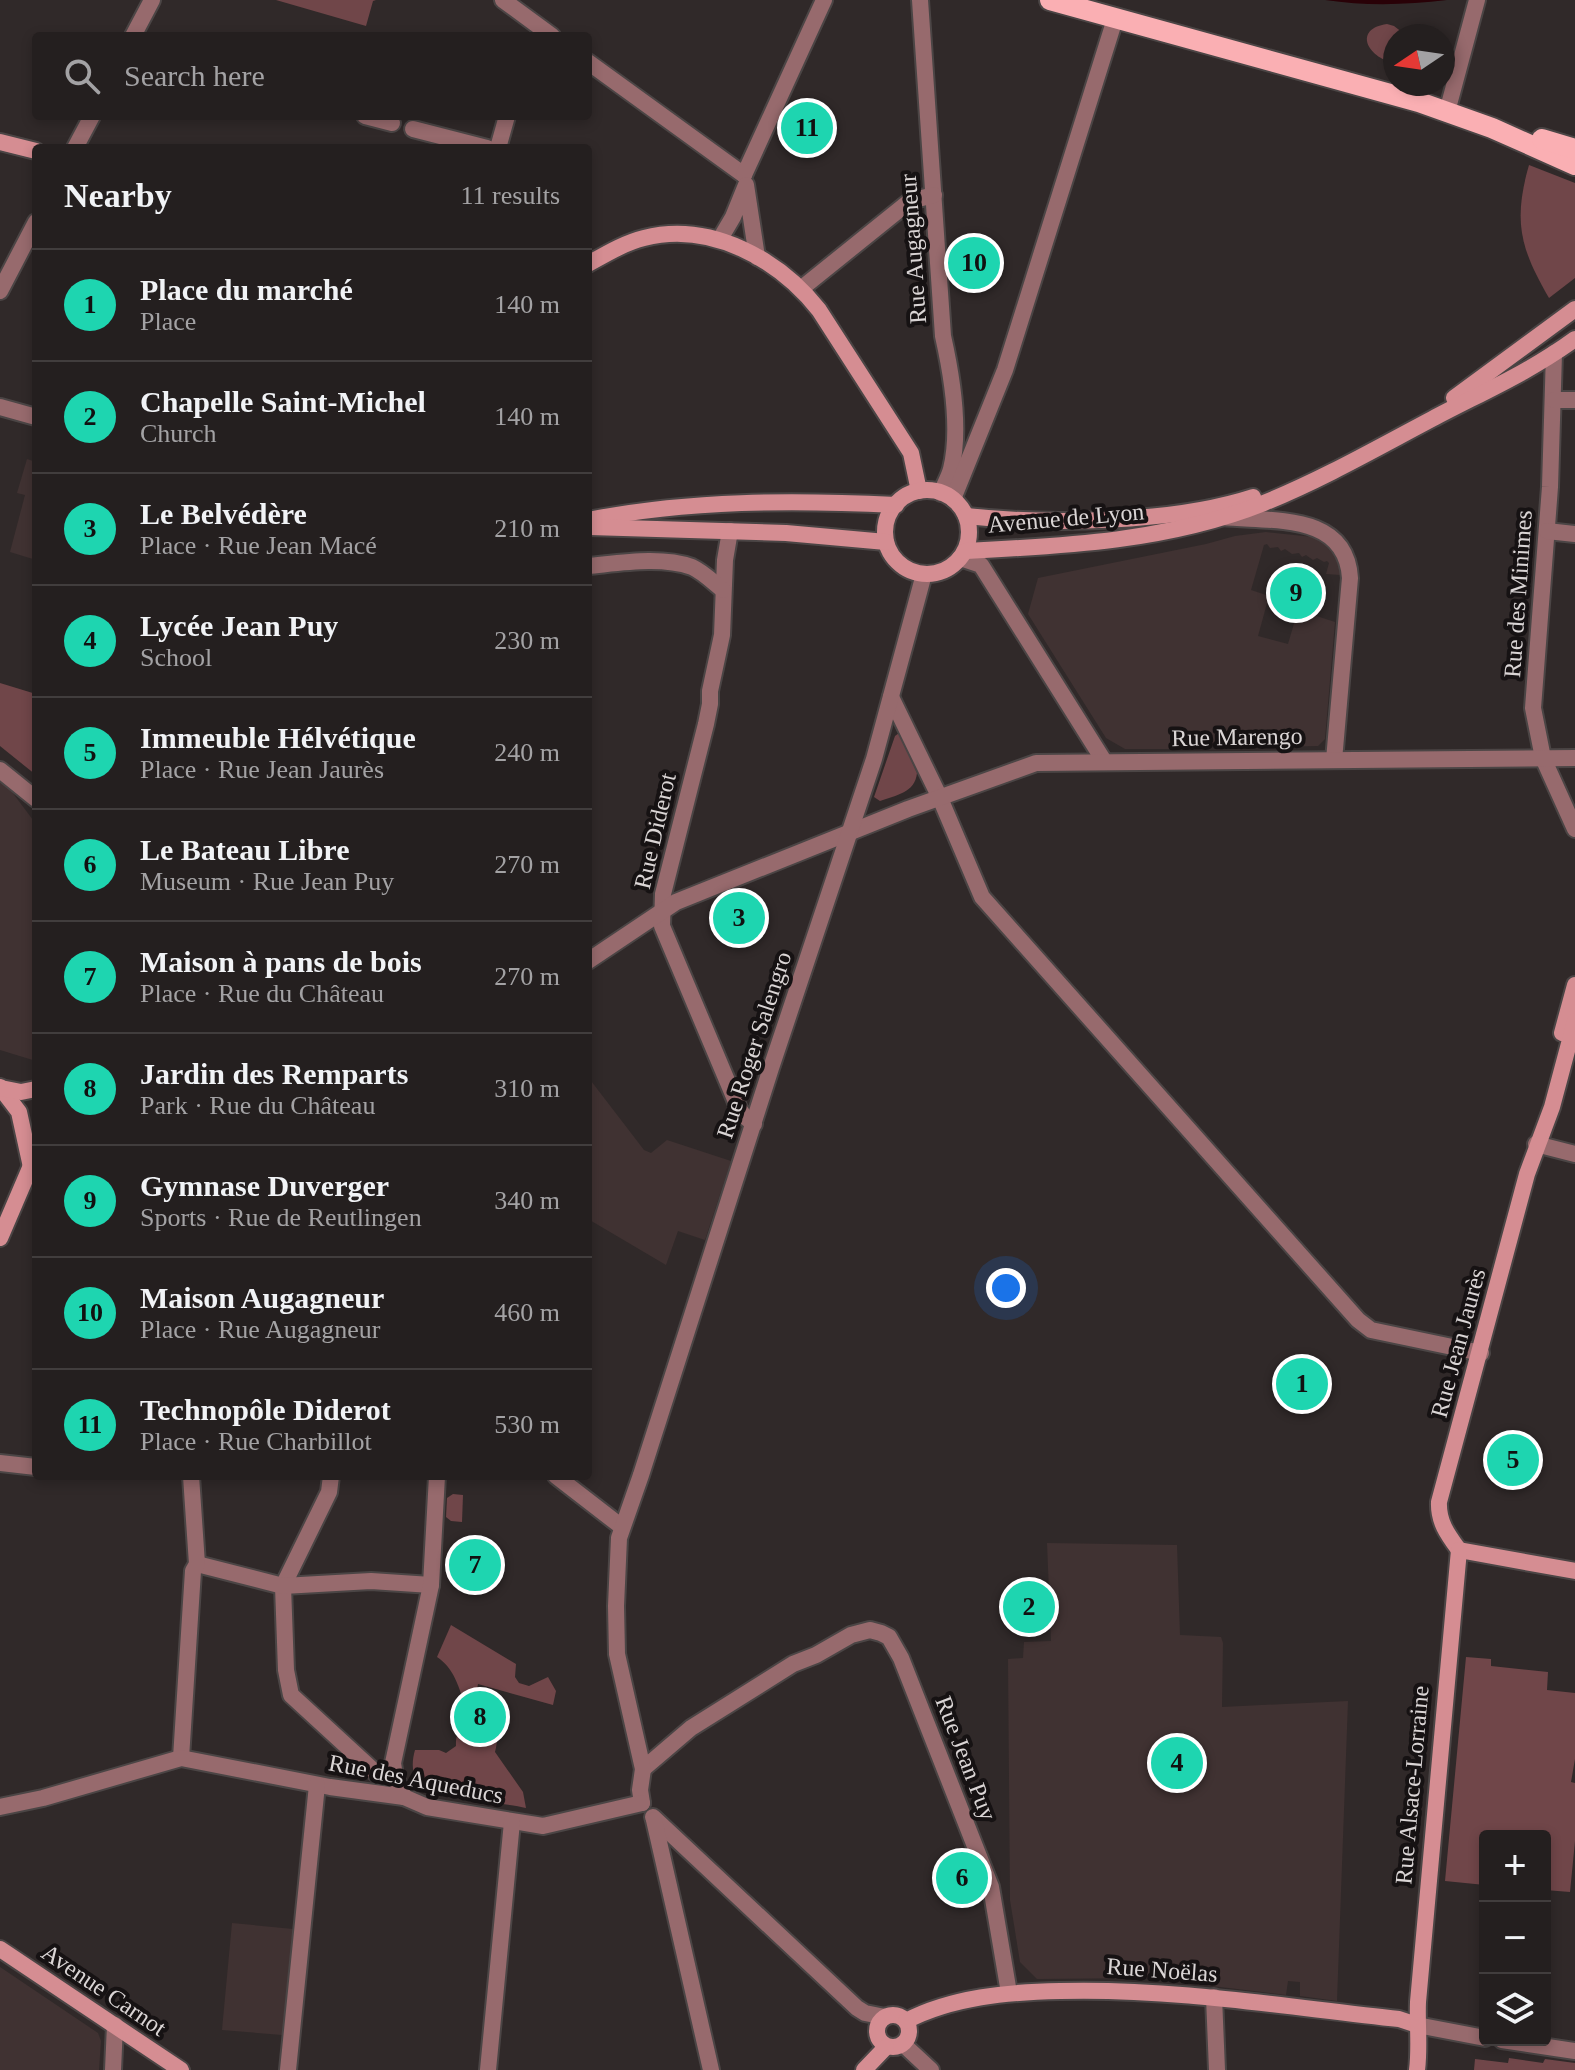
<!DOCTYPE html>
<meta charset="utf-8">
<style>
:root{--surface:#241f1f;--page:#302c2c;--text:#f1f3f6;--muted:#a3a2a4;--line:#413d3d;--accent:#1ed5b0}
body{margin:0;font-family:"Times New Roman",serif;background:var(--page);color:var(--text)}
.controls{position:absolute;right:24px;bottom:24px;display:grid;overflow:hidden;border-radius:8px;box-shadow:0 4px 12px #0003}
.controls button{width:72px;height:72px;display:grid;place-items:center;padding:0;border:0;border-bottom:2px solid var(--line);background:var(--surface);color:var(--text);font:40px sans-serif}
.compass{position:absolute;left:1383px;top:24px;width:72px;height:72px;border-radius:50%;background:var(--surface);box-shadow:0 4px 12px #0003;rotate:257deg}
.you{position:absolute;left:1006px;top:1288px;width:28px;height:28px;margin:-20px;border:6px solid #fff;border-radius:50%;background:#1a73e8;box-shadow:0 0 0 12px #1a73e833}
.badge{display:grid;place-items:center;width:52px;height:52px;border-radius:50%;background:var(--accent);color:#111;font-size:26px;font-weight:700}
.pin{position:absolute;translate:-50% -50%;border:4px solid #fff;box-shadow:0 2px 8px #0006}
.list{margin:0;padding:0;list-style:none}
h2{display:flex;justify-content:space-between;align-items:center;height:104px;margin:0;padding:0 32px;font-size:34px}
h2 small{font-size:26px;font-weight:400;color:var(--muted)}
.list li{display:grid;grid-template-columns:52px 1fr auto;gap:24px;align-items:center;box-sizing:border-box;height:112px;padding:0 32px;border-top:2px solid var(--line)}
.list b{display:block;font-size:30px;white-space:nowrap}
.list p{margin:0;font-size:26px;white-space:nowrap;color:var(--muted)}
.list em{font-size:26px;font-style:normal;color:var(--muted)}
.icon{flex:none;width:44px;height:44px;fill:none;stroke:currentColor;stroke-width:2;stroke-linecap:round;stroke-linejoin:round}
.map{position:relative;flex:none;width:1575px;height:2070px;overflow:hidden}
.search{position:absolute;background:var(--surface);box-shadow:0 4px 12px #0003;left:32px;top:32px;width:560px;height:88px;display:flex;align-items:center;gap:20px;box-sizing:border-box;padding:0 28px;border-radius:8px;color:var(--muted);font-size:30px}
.panel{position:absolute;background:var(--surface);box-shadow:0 4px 12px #0003;left:32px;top:144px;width:560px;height:1336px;border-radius:8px}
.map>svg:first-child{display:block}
.built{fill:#403232}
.green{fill:#704649}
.water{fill:#290107}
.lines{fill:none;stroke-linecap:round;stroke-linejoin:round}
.street-casing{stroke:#4b4545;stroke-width:20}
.secondary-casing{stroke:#4b4545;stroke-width:20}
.primary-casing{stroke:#4b4545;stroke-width:24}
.street{stroke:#976a6d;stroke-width:16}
.secondary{stroke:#d58d92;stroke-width:16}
.primary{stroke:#faafb3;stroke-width:20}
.labels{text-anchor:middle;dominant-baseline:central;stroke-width:8;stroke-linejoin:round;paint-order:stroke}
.street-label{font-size:24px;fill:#dad5d5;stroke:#161213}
</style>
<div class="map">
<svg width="1575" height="2070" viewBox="0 0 1575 2070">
<rect width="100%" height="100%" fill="#302929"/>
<!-- built -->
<g class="built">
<polygon points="27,459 36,462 36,560 10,552 25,495 17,493"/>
<polygon points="1266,532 1313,537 1328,545 1340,566 1340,575 1326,574 1329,563 1327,561 1324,562 1317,558 1313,560 1306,555 1302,557 1299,553 1292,554 1285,549 1281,551 1278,547 1270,548 1267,544 1264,545 1251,590 1269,596 1258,636 1288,644 1298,610 1335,622 1325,739 1318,746 1221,748 1200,742 1199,749 1125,749 1106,738 1028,614 1038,578 1206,544 1235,536"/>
<polygon points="0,782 9,788 36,824 36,1061 0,1050"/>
<polygon points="588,1077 644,1150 651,1153 667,1140 731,1161 705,1240 678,1231 666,1265 588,1219"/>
<polygon points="1047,1543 1177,1545 1180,1635 1221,1637 1223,1643 1222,1707 1348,1701 1337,2001 1300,1996 1300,1982 1288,1981 1286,1995 1146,1978 1037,1979 1020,1962 1010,1900 1008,1659 1023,1658 1024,1642 1051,1641"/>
<polygon points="232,1923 293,1929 282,2035 222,2030"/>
<polygon points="0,1967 98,2033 101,2041 99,2070 0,2070"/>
</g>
<!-- green -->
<g class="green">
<polygon points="276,0 376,0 373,1 366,26"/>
<path d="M1387,24L1394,26L1407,36H1395L1394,63C1367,57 1353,29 1387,24Z"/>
<path d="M1529,165L1575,183V278L1549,298C1520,248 1513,221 1529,165Z"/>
<polygon points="0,683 36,694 36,775 0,746"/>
<path d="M899,733L917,773C915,793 896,795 880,801L874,797L895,736Z"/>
<polygon points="453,1494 463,1495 462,1522 451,1521 446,1517 447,1498"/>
<path d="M451,1625L516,1664L515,1677L519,1683L529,1686L548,1677L556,1691L553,1705L478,1684L476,1694C491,1715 502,1725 495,1752L523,1792L526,1808C502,1802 443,1799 426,1789C411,1780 411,1764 415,1750H439L446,1753L456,1746C455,1727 469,1720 469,1711C469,1710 464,1700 463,1699C457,1682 453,1668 437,1657Z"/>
<polygon points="1466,1657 1491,1659 1491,1666 1548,1672 1547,1690 1575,1693 1575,1759 1571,1782 1575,1783 1575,1841 1570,1892 1545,1890 1545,1836 1485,1836 1485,1885 1445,1881"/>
<polygon points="1509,2058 1543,2063 1545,2059 1575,2063 1575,2070 1474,2070 1475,2059 1508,2063"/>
</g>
<!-- water -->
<path class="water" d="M1325,0H1447C1406,5 1365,6 1325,0Z"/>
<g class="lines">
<!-- street casing -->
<g class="street-casing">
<g id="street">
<polyline points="503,0 552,36"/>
<path d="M920,0L943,336C952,376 961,429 951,469C949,477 944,485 941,493"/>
<polyline points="133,36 152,0"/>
<polyline points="588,62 744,175"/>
<polyline points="1447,112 1477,0"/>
<polyline points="365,116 392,123"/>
<polyline points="413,129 487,148"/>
<polyline points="75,148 92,116"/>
<polyline points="498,148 507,116"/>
<polyline points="744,175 824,0"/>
<polyline points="720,239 733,217 746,185 757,257"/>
<polyline points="802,288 910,201 934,195"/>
<polyline points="0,291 36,222"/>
<polyline points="1554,353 1550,487 1533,708 1543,758 1575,829"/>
<polyline points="1554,400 1575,400"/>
<polyline points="0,407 36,417"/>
<polyline points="953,499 1005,370 1115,19"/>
<path d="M1223,517C1272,522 1346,512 1350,578L1334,760"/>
<polyline points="730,531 725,560 722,635 710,691 710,704 706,724 663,894 662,926 739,1109 744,1116 754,1124"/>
<polyline points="1547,531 1575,534"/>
<polyline points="960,558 981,565 1104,761"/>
<path d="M588,566C620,563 661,556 692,567C703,572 713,582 723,590"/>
<polyline points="891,697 940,798 982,897 1358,1320 1371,1330 1481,1353"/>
<polyline points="0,770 36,799"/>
<polyline points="588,961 676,902 908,809 1036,763 1575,758"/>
<polyline points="1536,1144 1575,1154"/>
<polyline points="0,1463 36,1467"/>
<polyline points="331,1476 329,1492 283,1586 286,1670 291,1695 377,1774"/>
<polyline points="556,1476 622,1527"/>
<polyline points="197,1564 283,1586 371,1581 431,1585"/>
<polyline points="181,1758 193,1571 197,1564 191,1476"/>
<polyline points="643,1769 691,1728 793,1664 816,1655 851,1635 870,1630 881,1633 889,1637 901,1658 991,1887 1009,1993"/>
<polyline points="404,1797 395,1777 393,1763 431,1585 437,1476"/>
<polyline points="642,1803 640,1790 643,1769 617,1654 616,1606 619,1538 641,1475 771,1068 874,759 924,574"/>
<polyline points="0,1807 43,1798 181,1758 330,1787 404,1797 427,1807 543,1826 642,1803"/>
<polyline points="653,1817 857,2008 865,2013 885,2017"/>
<polyline points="654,1820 711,2070"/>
<polyline points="1214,1997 1217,2070"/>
<polyline points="1417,2025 1485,2038"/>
<polyline points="1502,2040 1575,2051"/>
<polyline points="903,2044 931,2070"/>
<polyline points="113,2070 115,2025"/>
<polyline points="288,2070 317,1785"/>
<polyline points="488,2070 512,1822"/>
</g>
</g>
<!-- secondary casing -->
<g class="secondary-casing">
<g id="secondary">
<polyline points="0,142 36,151"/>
<path d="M588,264C606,254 624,243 644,238C710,221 779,259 819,310L911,453L919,491"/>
<polyline points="1454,398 1575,309"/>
<circle cx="927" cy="532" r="42"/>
<path d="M966,516C1050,525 1173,523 1253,497"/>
<path d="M588,520C689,500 793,500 896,505"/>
<polyline points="590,527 786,533 886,542"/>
<path d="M965,551C1066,546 1169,541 1264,503C1323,479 1377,448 1432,419C1481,393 1530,372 1575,339"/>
<polyline points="1562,1033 1575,985"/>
<polyline points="0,1087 19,1112 31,1167"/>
<polyline points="1,1088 21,1092 36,1089"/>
<polyline points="0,1238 36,1154"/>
<path d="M1459,1550C1448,1535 1438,1522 1439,1502L1527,1174L1552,1107L1575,1021"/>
<polyline points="1459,1550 1575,1571"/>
<polyline points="0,1949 181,2070"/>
<circle cx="893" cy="2031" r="16"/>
<path d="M906,2021C952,1997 1008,1992 1060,1991C1174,1988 1286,2007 1399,2019L1417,2025"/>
<polyline points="864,2070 886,2047"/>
<path d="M1417,2070C1420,2047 1417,2025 1418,2002L1459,1550"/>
</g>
</g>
<!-- primary casing -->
<g class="primary-casing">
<g id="primary">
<polyline points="1050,0 1419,102 1492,128 1575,165"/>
<polyline points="1542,139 1575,149"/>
</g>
</g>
<!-- street -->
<use href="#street" class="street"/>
<!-- secondary -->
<use href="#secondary" class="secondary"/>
<!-- primary -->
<use href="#primary" class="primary"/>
</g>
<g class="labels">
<!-- street labels -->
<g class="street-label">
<text transform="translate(913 249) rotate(-94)">Rue Augagneur</text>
<text transform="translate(1066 518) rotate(-5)">Avenue de Lyon</text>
<text transform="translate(1518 594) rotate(-86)">Rue des Minimes</text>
<text transform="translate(1237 737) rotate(-1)">Rue Marengo</text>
<text transform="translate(655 831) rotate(-77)">Rue Diderot</text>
<text transform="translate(754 1045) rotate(-72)">Rue Roger Salengro</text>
<text transform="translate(1458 1343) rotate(-75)">Rue Jean Jaurès</text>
<text transform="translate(966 1758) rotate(69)">Rue Jean Puy</text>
<text transform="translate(416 1779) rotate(11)">Rue des Aqueducs</text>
<text transform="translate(1412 1785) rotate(-85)">Rue Alsace-Lorraine</text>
<text transform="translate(1162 1970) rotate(4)">Rue Noëlas</text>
<text transform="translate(104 1990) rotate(34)">Avenue Carnot</text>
</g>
</g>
</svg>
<div class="controls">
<button>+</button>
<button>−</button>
<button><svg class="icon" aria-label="layers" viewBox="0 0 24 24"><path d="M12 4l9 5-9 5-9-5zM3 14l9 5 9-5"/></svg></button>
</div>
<svg class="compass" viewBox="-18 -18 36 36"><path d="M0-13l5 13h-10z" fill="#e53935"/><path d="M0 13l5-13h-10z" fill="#a3a2a4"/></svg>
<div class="you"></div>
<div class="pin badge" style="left:1302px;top:1384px">1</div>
<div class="pin badge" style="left:1029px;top:1607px">2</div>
<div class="pin badge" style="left:739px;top:918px">3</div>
<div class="pin badge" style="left:1177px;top:1763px">4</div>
<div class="pin badge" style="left:1513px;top:1460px">5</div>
<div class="pin badge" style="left:962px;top:1878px">6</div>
<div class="pin badge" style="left:475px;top:1565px">7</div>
<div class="pin badge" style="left:480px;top:1717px">8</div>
<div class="pin badge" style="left:1296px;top:593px">9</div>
<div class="pin badge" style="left:974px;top:263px">10</div>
<div class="pin badge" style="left:807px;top:128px">11</div>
<div class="search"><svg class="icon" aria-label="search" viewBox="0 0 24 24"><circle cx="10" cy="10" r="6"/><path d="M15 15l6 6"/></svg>Search here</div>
<section class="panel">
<h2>Nearby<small>11 results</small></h2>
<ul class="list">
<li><span class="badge">1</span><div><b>Place du marché</b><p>Place</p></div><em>140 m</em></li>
<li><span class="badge">2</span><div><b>Chapelle Saint-Michel</b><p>Church</p></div><em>140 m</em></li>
<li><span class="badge">3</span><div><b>Le Belvédère</b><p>Place · Rue Jean Macé</p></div><em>210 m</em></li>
<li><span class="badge">4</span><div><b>Lycée Jean Puy</b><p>School</p></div><em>230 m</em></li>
<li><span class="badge">5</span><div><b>Immeuble Hélvétique</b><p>Place · Rue Jean Jaurès</p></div><em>240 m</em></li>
<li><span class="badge">6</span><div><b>Le Bateau Libre</b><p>Museum · Rue Jean Puy</p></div><em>270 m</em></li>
<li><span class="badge">7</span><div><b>Maison à pans de bois</b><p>Place · Rue du Château</p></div><em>270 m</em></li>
<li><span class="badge">8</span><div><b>Jardin des Remparts</b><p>Park · Rue du Château</p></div><em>310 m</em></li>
<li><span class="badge">9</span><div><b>Gymnase Duverger</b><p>Sports · Rue de Reutlingen</p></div><em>340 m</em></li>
<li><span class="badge">10</span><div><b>Maison Augagneur</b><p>Place · Rue Augagneur</p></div><em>460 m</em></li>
<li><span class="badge">11</span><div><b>Technopôle Diderot</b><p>Place · Rue Charbillot</p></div><em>530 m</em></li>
</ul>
</section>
</div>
